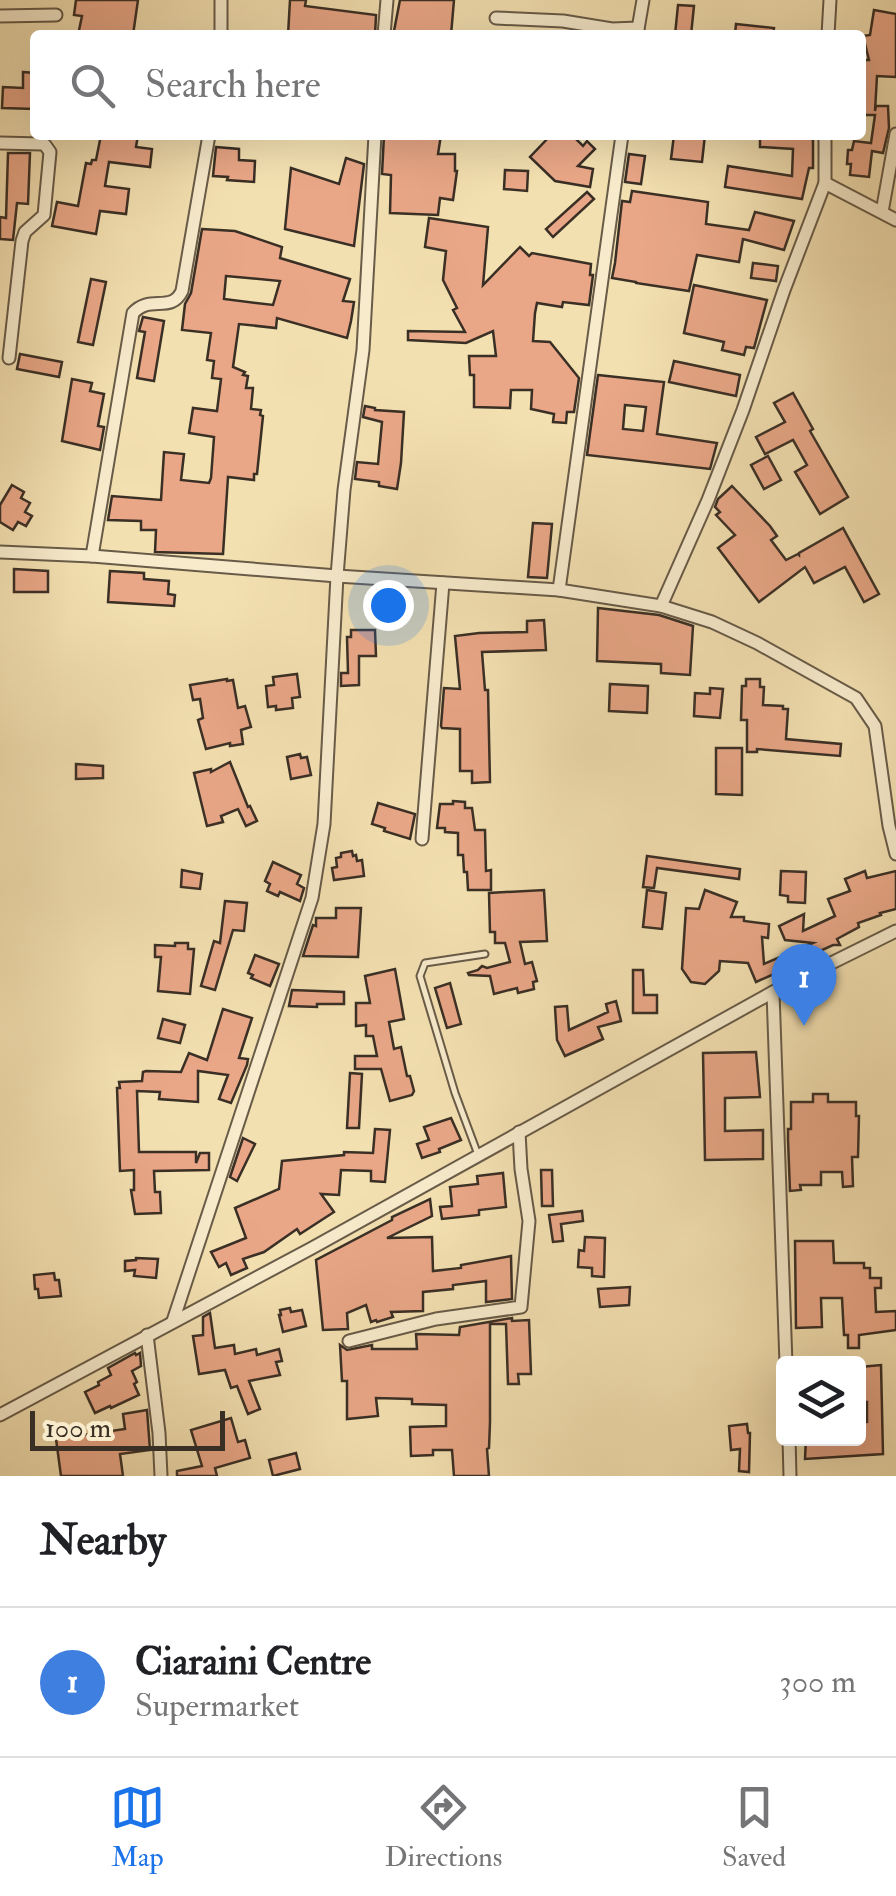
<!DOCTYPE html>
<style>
:root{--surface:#fff;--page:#f2f2f2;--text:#202124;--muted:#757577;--line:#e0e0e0;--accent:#1a73e8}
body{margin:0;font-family:"IM FELL Double Pica",serif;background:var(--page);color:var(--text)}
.controls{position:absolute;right:30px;bottom:30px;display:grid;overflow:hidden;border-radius:10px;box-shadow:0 10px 40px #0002}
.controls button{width:90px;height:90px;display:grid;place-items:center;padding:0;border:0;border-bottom:2px solid var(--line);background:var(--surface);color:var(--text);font:50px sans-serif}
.scale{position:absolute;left:30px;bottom:25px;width:195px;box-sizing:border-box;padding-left:10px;border:5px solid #3a2f25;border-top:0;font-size:28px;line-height:35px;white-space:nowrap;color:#3a2f25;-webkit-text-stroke:8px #f7ebcc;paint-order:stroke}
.you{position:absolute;left:388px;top:605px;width:35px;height:35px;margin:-25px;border:8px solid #fff;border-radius:50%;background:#1a73e8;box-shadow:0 0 0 15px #1a73e833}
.badge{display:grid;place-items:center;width:65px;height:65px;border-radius:50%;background:var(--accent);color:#fff;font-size:32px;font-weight:700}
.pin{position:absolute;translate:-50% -82px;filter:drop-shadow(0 2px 5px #0008)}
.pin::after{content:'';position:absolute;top:52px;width:35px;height:30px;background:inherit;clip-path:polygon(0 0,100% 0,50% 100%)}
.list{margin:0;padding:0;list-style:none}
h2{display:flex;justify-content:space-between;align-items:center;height:130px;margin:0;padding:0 40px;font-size:42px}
h2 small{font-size:32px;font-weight:400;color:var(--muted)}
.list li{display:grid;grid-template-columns:65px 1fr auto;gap:30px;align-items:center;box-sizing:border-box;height:150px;padding:0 40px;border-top:2px solid var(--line)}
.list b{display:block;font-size:38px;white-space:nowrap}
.list p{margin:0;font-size:32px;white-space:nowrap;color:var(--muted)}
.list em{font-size:32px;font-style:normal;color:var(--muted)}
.icon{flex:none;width:55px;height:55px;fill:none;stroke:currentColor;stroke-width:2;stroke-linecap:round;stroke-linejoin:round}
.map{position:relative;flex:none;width:896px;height:1476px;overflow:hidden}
.search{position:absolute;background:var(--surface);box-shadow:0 10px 40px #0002;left:30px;right:30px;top:30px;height:110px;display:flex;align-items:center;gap:25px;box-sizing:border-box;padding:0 35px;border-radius:10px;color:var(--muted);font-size:38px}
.sheet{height:280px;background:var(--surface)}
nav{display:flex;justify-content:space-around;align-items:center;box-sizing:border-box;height:140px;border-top:2px solid var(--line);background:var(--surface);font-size:28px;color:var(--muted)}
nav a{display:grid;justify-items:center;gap:5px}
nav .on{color:var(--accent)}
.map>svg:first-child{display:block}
.building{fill:#e9a787;stroke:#3a2f25;stroke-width:2.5;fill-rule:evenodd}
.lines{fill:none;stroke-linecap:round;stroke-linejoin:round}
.service-casing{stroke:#685b48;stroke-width:9}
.minor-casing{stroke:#685b48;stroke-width:15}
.service{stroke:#f7ebcc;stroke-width:5}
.minor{stroke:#f7ebcc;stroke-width:11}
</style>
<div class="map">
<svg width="896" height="1476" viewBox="0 0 896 1476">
<rect width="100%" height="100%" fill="#f3e0b1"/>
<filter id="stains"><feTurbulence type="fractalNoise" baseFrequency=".002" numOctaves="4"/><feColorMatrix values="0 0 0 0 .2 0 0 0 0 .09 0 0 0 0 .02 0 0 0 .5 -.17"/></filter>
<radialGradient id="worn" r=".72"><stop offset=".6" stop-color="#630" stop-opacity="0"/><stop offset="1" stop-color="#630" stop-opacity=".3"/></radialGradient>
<!-- building -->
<g class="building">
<polygon points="76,0 138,0 133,35 78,35 82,16 74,15"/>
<polygon points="290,0 306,0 305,6 376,15 375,35 288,35"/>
<polygon points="400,0 454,0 451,35 414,35 394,31"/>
<polygon points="678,5 694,6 691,35 675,35"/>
<polygon points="874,10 896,14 896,77 877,76 875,111 876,106 888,106 889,128 883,153 872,151 869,177 850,175 851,164 847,164 848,150 852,150 854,141 871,143 875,115 861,115 861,60 869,60 863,36 870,35"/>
<polygon points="736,24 774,28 773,35 735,35"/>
<polygon points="23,72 35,73 35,109 2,108 3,87 23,88"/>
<polygon points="101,135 138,135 136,147 152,149 150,167 109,162 105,186 129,189 126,214 100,211 96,234 52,226 57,202 78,206 86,163 91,164 92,160 96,160"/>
<polygon points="384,135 441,135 438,154 455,154 455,171 457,171 453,200 440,198 438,215 390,213 391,175 382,174"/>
<polygon points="551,135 572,135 583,146 587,141 595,149 578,166 593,169 590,187 555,181 530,157"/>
<polygon points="674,135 705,135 702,162 671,159"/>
<polygon points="760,135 813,139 813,168 809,168 802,199 725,187 728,166 792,176 793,149 760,147"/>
<polygon points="216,147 239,149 239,160 255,161 254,182 227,180 228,177 213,176"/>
<polygon points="8,153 30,153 28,204 17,203 13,240 0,239 0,217 6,218"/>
<polygon points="629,154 645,156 641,184 625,182"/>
<polygon points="346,158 364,164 354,246 285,229 291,168 339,184"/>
<polygon points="505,170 528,171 527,191 504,189"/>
<polygon points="632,191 708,202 706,224 749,230 755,212 794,221 784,250 743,239 739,262 697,255 689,291 636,283 636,282 612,278 615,263 622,201 630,202"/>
<polygon points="587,192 594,199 553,237 546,229"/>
<polygon points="429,218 488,227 483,285 520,247 529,256 532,253 591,264 590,275 593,275 589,305 563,302 562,307 537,303 535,313 533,341 550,342 579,378 574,412 567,412 566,423 553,422 554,414 531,409 532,390 511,390 510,408 474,407 474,375 470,375 469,356 496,356 493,331 466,343 408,340 408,331 465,332 453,310 457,308 443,280 446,251 425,247"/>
<path d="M202,229L235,231L282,247L280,258L350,279L343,301L354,302L351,321L347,338L277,318L276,328L239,324L233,367L245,372L243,375L248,376L246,388H253L251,409L261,410L260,415L263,416L257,474H254V480L228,477L223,554L155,552L156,530H141V521L108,520L112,496L161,500L164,452L184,454L181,480L209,483L211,478L214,437L189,433L193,408L217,411L221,379L212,378L214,361L207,360L211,333L182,330L185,304L191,293ZM226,276L280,281L273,305L224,299Z"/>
<polygon points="753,263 778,266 776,281 751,278"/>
<polygon points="91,279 106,282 93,345 78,342"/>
<polygon points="694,285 767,300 754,348 746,347 744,355 722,350 724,342 684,333"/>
<polygon points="143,317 164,321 154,381 137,378 145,332 139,331"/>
<polygon points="20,354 62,362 59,377 17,369"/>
<polygon points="674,361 740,375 736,396 669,382"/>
<path d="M598,375L664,382L657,434L717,443L710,469L587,455ZM625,405L646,407L643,431L623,429Z"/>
<polygon points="72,379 92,383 90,391 104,394 98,426 104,427 100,450 62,441"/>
<polygon points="793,393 813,429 810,431 848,497 820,514 795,472 807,465 793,440 765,454 756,437 785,422 774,403"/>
<polygon points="365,406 375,408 375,410 404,412 401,463 397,489 379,486 379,482 355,479 357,462 378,464 382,422 363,417"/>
<polygon points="768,456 781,480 764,489 751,465"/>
<polygon points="12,485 24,492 21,498 30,503 25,512 32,516 26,526 18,522 13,530 0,522 0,505"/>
<polygon points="732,486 770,526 777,536 771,540 786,560 798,554 799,555 799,553 843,528 879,594 864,602 845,567 814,583 805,567 759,602 718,548 735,535 716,515 720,512 715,507 718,499"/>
<polygon points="533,523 552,524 547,578 528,577"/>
<polygon points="14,569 48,571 48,592 14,592"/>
<polygon points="110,571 144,573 144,579 169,581 168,594 175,595 174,606 108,602"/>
<polygon points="598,608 659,615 693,626 690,675 661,673 661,664 597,661"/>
<polygon points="544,620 546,650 482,652 485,690 488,690 490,782 472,783 472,771 460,771 460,729 442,728 441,726 444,688 460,689 455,636 479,633 527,632 527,621"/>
<polygon points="351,630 375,630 376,656 359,656 359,685 341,686 341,673 348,673 347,637 351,637"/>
<polygon points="297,674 300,697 292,698 293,708 276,710 276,706 268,707 266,686 274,685 273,677"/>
<polygon points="227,679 227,681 233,680 238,708 245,706 251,727 241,730 243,744 230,746 230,743 206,749 198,720 203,718 200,699 193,700 190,685"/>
<polygon points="746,679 760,679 760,687 764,687 763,705 783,706 783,709 788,709 786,739 841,744 840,756 757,749 757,752 747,752 747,720 741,720 742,686 746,686"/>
<polygon points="610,684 648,686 647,713 609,711"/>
<polygon points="710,688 723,689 720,718 694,716 695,693 710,694"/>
<polygon points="716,748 742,748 742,795 716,794"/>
<polygon points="300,754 301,758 307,757 311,775 291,779 287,757"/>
<polygon points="230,762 248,807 250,806 257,821 246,826 238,809 221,816 223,822 207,826 194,773 211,769 211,772"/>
<polygon points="76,764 103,766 103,778 76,779"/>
<polygon points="453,801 465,802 465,808 472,808 475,830 485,830 486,871 491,870 491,890 468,890 467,872 464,872 463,855 458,855 458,833 445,832 445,828 437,828 440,804 453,804"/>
<polygon points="378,803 415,814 410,839 384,831 385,828 372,824"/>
<polygon points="352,851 353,856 356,855 357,861 362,860 364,876 334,880 332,868 337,867 336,858 341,857 341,853"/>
<polygon points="647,856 740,869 739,879 657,868 654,888 643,887"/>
<polygon points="273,862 301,875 297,884 304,888 300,901 280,892 278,896 267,891 270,884 265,881"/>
<polygon points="182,870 202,874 200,889 181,887"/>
<polygon points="781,871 806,872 805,903 788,902 788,896 780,895"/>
<polygon points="865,871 867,878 896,871 896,909 880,913 881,915 858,923 859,927 837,939 840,945 833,945 809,956 810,958 756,982 748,963 720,961 719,971 705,984 691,982 682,969 686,908 699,909 705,890 737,902 731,917 744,917 744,921 769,924 768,938 762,937 764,964 813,943 785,940 779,926 804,914 803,931 835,916 828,899 850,891 845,879"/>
<polygon points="544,890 547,941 520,942 525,964 532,962 537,981 533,982 534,989 518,993 517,988 494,994 490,976 469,975 468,973 478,970 482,966 487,968 510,962 505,943 495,943 495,932 490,932 489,893"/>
<polygon points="647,890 666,893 662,929 643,927"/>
<polygon points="225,901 247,903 244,931 233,930 215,990 201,986 214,941 220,943"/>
<polygon points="336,908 361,908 358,957 303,956 313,925 316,926 316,918 336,918"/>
<polygon points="175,943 188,943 188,949 194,949 190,994 158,991 161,957 155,957 155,945 175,946"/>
<polygon points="255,955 279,964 270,986 251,978 253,975 248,973"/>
<polygon points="395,969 404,1019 389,1022 394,1049 401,1047 407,1076 410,1076 414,1091 412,1095 390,1101 381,1069 355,1069 355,1056 377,1056 373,1036 366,1036 366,1025 356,1026 356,1003 370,1003 365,976"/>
<polygon points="633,970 643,970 644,995 657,995 657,1013 633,1013"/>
<polygon points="450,983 461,1024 447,1028 435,988"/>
<polygon points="292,990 344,992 344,1004 317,1004 317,1007 289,1006"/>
<polygon points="616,1001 621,1021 598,1027 603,1039 565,1056 557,1040 555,1007 567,1006 569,1030 608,1012 606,1004"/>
<polygon points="223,1009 252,1018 239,1058 248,1059 247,1065 231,1103 219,1099 228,1075 198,1071 198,1102 159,1099 160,1092 137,1091 139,1152 196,1152 196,1163 200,1153 209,1153 209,1170 154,1171 155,1192 160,1192 161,1213 135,1214 131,1190 134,1190 134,1170 120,1171 117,1088 120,1088 119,1082 142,1081 143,1072 146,1071 181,1072 189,1053 207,1060"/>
<polygon points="163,1019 185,1025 180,1043 158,1038"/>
<polygon points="756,1052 760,1097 725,1098 725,1131 763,1130 763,1159 705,1160 703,1053"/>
<polygon points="350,1073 362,1074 359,1128 347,1128"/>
<polygon points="813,1094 828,1094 828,1102 856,1102 856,1116 859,1116 858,1157 852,1157 853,1186 843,1187 842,1172 821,1172 821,1185 800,1185 801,1190 790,1191 788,1140 788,1129 791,1129 791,1102 813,1102"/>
<polygon points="451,1118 461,1140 439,1149 440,1152 422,1158 417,1144 429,1140 424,1127"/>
<polygon points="375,1129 390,1130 385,1182 371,1181 371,1171 341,1170 339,1195 321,1194 334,1212 300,1234 297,1229 264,1252 243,1259 247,1268 231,1275 226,1263 219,1267 211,1252 246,1238 235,1208 279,1189 282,1161 344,1155 344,1152 373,1153"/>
<polygon points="243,1138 255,1144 237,1181 230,1177"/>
<polygon points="541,1170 552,1170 553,1206 542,1206"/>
<polygon points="503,1173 506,1207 479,1210 479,1215 442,1219 440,1207 452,1206 450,1187 478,1184 477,1176"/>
<polygon points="430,1199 432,1216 387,1238 432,1237 433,1271 461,1268 461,1265 511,1256 512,1299 486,1302 486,1281 453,1285 453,1289 423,1292 423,1311 391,1312 393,1317 377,1322 376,1320 371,1322 366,1305 347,1313 348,1329 323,1330 316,1260 392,1220 392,1217"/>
<polygon points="582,1211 583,1221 561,1224 563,1241 553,1242 549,1215"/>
<polygon points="585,1237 605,1238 604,1277 592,1276 592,1268 578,1267 579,1250 584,1251"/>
<polygon points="795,1241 833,1241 834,1263 864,1263 864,1268 870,1268 870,1278 881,1278 881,1288 875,1288 876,1312 896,1311 896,1330 859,1335 859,1348 848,1348 848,1335 844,1335 842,1298 821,1298 822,1327 796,1328"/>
<polygon points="136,1258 158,1259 156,1278 134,1276 135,1270 125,1271 125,1261 136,1260"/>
<polygon points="54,1273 55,1280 59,1280 61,1296 39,1298 38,1289 35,1289 34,1275"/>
<polygon points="630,1287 629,1305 600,1307 598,1289"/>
<polygon points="290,1308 291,1312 302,1310 306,1326 283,1332 279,1315 281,1315 280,1310"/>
<polygon points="210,1313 215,1348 234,1345 235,1354 256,1349 257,1355 279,1349 282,1361 276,1362 280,1375 249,1381 260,1409 248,1414 237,1386 231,1388 225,1370 199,1374 193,1336 203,1335 203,1317"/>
<polygon points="512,1318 512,1321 529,1320 531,1374 518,1374 519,1384 508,1384 506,1324 490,1324 490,1422 489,1448 487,1449 489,1476 454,1476 452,1450 433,1450 433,1455 411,1456 410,1427 446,1426 446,1405 412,1404 412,1399 376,1398 378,1416 347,1419 347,1381 342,1381 340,1345 347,1350 372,1345 372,1349 417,1349 416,1334 459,1335 460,1327"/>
<polygon points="135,1353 136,1355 140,1353 141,1366 132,1371 137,1382 134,1384 139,1395 111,1408 110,1406 95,1413 85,1392 99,1385 98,1382 111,1375 108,1368"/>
<polygon points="881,1365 883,1454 805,1459 806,1438 858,1438 858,1423 867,1422 867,1402 861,1402 860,1367"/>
<polygon points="147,1410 150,1450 120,1454 123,1476 61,1476 56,1439 125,1429 123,1414"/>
<polygon points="231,1418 238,1442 245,1440 250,1458 215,1468 217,1476 177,1476 177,1471 202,1466 191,1430"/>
<polygon points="747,1424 748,1433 750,1433 749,1472 739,1471 740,1449 731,1450 729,1426"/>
<polygon points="296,1453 300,1469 273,1476 269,1460"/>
</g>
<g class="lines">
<!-- service casing -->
<g class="service-casing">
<polyline id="service" points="477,1152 455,1093 420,976 425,963 485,954"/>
</g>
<!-- minor casing -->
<g class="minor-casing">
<g id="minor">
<polyline points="0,16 56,15"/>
<polyline points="496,18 563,21 612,29 638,28"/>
<polyline points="221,35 221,0"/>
<polyline points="384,35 387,0"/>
<polyline points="637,35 643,0"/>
<polyline points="828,35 830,0"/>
<polyline points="0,143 42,144 45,145 50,152 44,215 25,232 22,241 9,358"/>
<polyline points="825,183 896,220"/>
<polyline points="882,212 896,134"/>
<polyline points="0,552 92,556 337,576 559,590 661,606 712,622 757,643 856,698 875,726 889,826 896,854"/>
<path d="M92,556L133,313C150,294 171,314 182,291L209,135"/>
<polyline points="559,590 622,135"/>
<polyline points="661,606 708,500 743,410 784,290 825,183 825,135"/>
<polyline points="422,839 443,583"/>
<polyline points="773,992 786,1364"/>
<polyline points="173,1321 312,898 324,824 337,576 344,490 363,350 375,135"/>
<polyline points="147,1335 159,1433 161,1476"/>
<polyline points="349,1341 436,1319 521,1307 529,1221 521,1169 519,1132"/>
<polyline points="0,1415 312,1248 773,992 896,931"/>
<polyline points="789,1438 790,1476"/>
</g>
</g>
<!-- service -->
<use href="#service" class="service"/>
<!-- minor -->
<use href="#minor" class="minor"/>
</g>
<rect width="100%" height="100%" filter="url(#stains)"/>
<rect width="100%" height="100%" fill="url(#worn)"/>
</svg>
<div class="controls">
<button><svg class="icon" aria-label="layers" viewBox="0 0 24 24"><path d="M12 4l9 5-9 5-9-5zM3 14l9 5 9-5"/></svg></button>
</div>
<div class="scale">100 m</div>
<div class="you"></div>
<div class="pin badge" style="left:804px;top:1026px;background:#3f7fe0">1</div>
<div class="search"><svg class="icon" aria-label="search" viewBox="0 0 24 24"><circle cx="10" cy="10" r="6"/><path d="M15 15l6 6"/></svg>Search here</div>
</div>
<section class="sheet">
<h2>Nearby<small></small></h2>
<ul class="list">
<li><span class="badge" style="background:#3f7fe0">1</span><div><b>Ciaraini Centre</b><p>Supermarket</p></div><em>300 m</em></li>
</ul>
</section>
<nav>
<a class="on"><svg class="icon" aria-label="map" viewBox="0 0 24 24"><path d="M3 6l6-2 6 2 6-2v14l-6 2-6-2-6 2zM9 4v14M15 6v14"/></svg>Map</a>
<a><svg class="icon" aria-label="directions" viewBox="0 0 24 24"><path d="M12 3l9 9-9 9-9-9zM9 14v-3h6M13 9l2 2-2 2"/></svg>Directions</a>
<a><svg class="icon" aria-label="saved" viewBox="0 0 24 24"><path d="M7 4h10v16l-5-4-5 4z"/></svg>Saved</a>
</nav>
